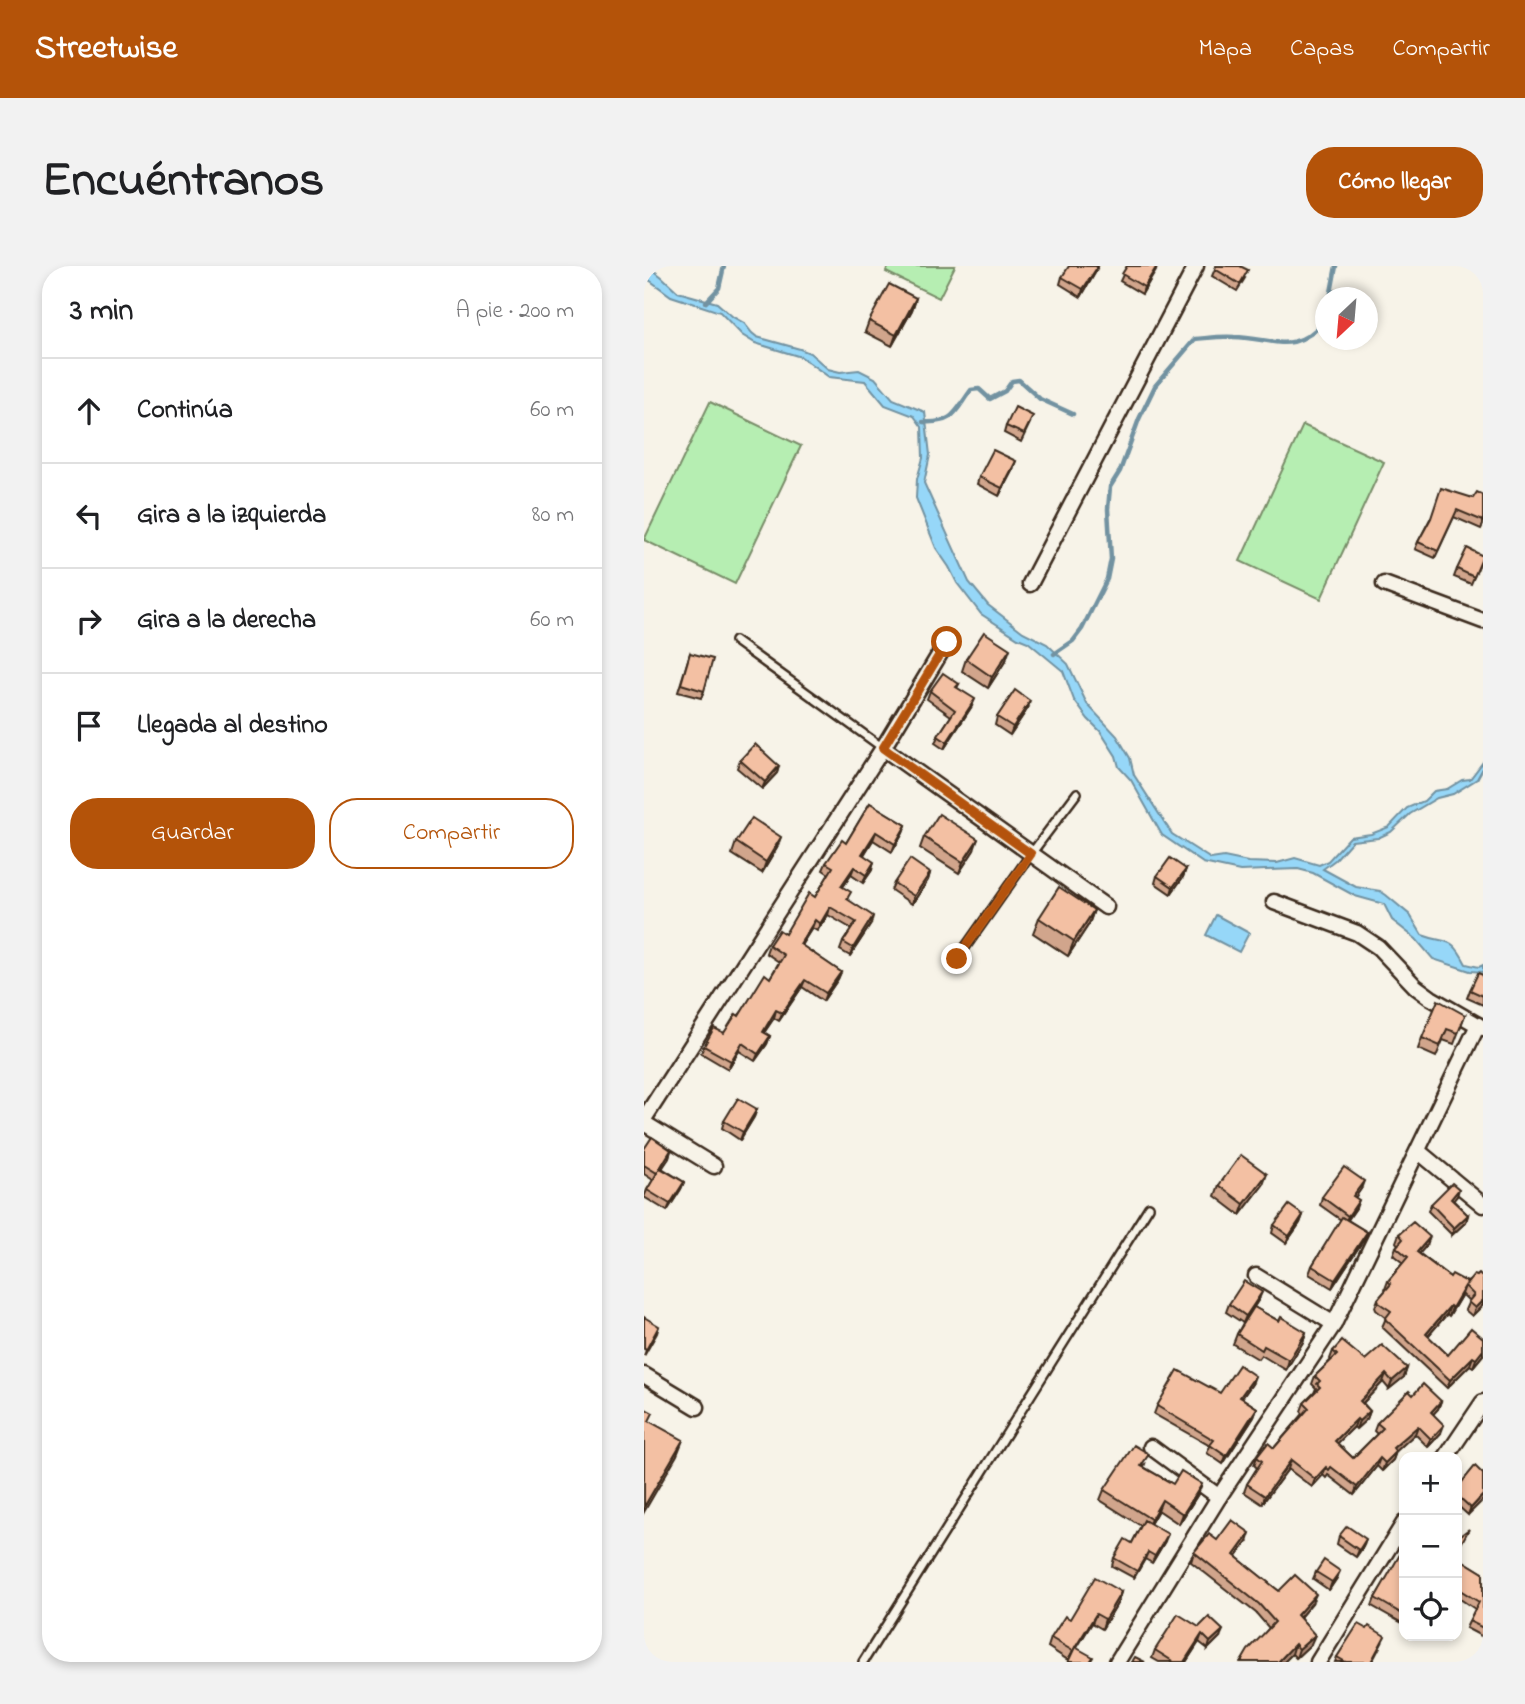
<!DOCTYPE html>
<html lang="es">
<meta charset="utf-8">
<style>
:root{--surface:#fff;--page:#f2f2f2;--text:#202124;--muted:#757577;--line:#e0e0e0;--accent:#b45309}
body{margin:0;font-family:"Indie Flower",sans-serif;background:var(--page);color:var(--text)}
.controls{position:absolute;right:21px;bottom:21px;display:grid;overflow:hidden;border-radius:14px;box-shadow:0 4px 10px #0003}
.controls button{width:63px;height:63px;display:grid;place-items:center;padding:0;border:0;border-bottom:2px solid var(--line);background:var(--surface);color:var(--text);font:35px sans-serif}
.compass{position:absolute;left:671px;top:21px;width:63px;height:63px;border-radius:50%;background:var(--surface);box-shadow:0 4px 10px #0003;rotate:206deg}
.stop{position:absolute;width:21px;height:21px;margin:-16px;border:5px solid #b45309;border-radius:50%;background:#fff}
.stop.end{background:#b45309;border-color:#fff;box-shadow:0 2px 7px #0008}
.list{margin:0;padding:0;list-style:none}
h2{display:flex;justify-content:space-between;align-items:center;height:91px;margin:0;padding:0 28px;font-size:30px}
h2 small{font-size:23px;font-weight:400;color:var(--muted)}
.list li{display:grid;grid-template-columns:46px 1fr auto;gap:21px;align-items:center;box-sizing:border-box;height:105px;padding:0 28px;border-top:2px solid var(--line)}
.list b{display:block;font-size:26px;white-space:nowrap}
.list em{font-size:23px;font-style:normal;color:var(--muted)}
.actions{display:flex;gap:14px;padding:21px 28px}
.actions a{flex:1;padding:16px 0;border:2px solid var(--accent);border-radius:28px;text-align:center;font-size:24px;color:var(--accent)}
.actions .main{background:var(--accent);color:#fff}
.icon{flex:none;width:38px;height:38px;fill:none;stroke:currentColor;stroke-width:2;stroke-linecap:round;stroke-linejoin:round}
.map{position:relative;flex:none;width:839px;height:1396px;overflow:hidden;border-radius:28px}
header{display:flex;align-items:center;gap:42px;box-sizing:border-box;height:98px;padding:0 35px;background:var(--accent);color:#fff}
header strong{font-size:33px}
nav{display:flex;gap:38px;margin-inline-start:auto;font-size:24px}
.intro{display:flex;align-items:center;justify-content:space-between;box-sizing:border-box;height:168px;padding:0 42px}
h1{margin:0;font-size:49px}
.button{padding:18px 32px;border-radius:28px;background:var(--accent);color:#fff;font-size:24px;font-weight:700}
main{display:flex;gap:42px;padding:0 42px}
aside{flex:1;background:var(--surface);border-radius:28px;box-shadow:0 4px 10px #0003}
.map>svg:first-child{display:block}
.green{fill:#b6eeb2;stroke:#788c68;stroke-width:2}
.water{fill:#96d7f8;stroke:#7292a1;stroke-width:2}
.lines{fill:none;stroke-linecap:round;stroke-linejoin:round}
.stream{stroke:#7292a1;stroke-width:4.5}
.lane-casing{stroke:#3b2a1e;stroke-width:12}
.street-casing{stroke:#3b2a1e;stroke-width:19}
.lane{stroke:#f7f3e8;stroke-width:7}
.street{stroke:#f7f3e8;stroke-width:14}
.wall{fill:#d1a58c;stroke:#3b2a1e;stroke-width:2}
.shaded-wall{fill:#aa8672;stroke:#3b2a1e;stroke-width:2}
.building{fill:#f3c0a3;stroke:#3b2a1e;stroke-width:2}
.route{stroke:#b45309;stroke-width:9}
</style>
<header>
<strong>Streetwise</strong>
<nav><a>Mapa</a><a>Capas</a><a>Compartir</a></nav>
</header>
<div class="intro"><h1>Encuéntranos</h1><a class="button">Cómo llegar</a></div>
<main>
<aside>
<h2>3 min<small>A pie · 200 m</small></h2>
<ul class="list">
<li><svg class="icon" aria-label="ahead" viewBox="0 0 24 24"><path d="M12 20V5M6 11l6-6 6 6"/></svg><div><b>Continúa</b></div><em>60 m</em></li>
<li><svg class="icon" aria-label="left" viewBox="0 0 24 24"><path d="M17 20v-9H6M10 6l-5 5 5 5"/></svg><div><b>Gira a la izquierda</b></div><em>80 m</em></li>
<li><svg class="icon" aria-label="right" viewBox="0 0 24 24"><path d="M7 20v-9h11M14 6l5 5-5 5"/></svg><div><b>Gira a la derecha</b></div><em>60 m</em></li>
<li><svg class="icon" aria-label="arrive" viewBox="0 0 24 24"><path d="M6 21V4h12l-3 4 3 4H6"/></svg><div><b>Llegada al destino</b></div></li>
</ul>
<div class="actions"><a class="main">Guardar</a><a>Compartir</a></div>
</aside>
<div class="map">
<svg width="839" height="1396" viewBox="0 0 839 1396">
<rect width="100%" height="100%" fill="#f7f3e8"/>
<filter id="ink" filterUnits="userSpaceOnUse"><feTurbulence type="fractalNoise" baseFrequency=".0143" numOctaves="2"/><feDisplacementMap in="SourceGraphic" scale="14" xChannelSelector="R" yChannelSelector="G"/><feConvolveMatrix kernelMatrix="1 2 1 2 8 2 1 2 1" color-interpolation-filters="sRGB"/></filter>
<g filter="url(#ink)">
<!-- green -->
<g class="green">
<polygon points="245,0 311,0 295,32 242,6"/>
<polygon points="66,136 157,180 91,318 0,274"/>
<polygon points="659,159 740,196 677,333 596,295"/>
</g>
<!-- water -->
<g class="water">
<path d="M0,0H4L18,11L34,26L73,37L89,51L100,57L108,67L113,71L156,83L166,87L184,103L196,106L215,104L231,112L249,133L281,146L286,189L280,217L325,316L344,339L379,366L403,378L424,398L443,438L473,470L486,492L490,509L528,568L567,593L580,591L604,596L633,597L651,592L675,599L684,595L706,571L727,568L745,561L763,542L780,535L790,525L803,523L818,514L826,513L839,496V502L833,513L809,528L793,532L766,548L747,566L734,572L708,575L691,594L679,603L712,621L736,625L742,629L766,649L778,669C805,679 807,669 822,698L835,701L839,699V706L826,705L789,693L772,673L748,654L740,638L711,630L669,607L654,603L596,605L559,597L518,569L487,514L475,501L472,490L456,465L444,453L430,434L419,405L384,376L374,372L337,348L313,317L305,301L292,282L272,232L273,213L279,192L278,161L270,150L241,139L221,115L185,111L157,91L111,77L98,69L76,46L27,30L1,11Z"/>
<polygon points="572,649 605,667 595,686 562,669"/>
</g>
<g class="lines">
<!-- stream -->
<g class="stream">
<polyline points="686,32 692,0"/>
<polyline points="62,36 75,22 80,0"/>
<path d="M279,156C311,158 311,145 327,124L335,123L346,133L361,125L368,115L375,114L396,133L429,148"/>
<path d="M410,388L429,375L438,363L463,313L467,293L464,243L466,221L476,205L495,153L511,120L551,73C564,72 577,70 590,71C631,72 648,91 682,54"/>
</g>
<!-- lane casing -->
<g class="lane-casing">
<g id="lane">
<polyline points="91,375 239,482"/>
<polyline points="313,693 387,588 433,527"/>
<polyline points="219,1396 505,941"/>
</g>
</g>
<!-- street casing -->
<g class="street-casing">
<g id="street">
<polyline points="386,318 552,0"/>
<polyline points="740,318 839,355"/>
<polyline points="239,482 462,641"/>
<polyline points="630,636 713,667 734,681 772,721 787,732 839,762"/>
<polyline points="0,853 239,482 303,376"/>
<polyline points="0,857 70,900"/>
<polyline points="774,885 839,939"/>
<polyline points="612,1010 690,1058"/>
<polyline points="0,1109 53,1141"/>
<polyline points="507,1181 575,1231"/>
<polyline points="802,1191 839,1136"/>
<polyline points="473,1396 575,1231 690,1058 834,759"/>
<polyline points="674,1396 760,1257"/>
</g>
</g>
<!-- lane -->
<use href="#lane" class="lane"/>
<!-- street -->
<use href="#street" class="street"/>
</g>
<!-- wall -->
<g class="wall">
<polygon points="483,0 513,0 498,28 476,15"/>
<polygon points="571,3 601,12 593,25 568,10"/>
<polygon points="451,7 437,31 416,18 418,11"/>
<polygon points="272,32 268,44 248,80 221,66 225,55"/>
<polygon points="386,157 377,176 360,167 362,160"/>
<polygon points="369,203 355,230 333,218 335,211"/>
<polygon points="839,229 839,259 837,263 810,251 791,292 771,283 774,276 786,253 829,232"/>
<polygon points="836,297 827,318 810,311 813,303"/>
<polygon points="46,387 60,425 57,432 34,426"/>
<polygon points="322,393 362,394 344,422 318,405"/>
<polygon points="315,418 313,422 328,440 300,483 291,477 294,470 307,450 283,433 286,425"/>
<polygon points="384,442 366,469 351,459 353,451"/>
<polygon points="96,494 135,500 133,507 118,523 93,502"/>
<polygon points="226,537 262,559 259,567 248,586 229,574 220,589 228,604 219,617 207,609 199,621 204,634 227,658 206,690 196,684 199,676 208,663 184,649 173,665 168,662 157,679 197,706 194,713 179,735 158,721 135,755 130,752 120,766 126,770 123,778 111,795 95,785 84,803 57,787 60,780 80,767 126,712 135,696 122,687 125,679 141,668 171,631 185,608 179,604 182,597 202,577"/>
<polygon points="280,571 330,584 315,607 276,582"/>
<polygon points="92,576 133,582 118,607 88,588"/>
<polygon points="542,603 539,611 527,628 511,617 513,610"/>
<polygon points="286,607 284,614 268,638 247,624 250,617"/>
<polygon points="450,644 445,658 424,690 389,667 395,652"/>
<polygon points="839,709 839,739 823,732 826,724"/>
<polygon points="821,749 810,778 799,774 792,791 774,783 778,772"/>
<polygon points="113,843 110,851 96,874 78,862 80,855"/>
<polygon points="0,883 27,884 25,892 18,902 40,916 37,923 23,945 0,931 3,924 9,914 0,908"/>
<polygon points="575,919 619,919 596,949 571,930"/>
<polygon points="717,923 711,931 712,942 704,954 723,966 720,973 688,1022 665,1008 668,1000 697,954 676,939 678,931"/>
<polygon points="813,930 809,934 824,949 822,956 808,969 784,945 787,938"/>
<polygon points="659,949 656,957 642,977 628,967 630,959"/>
<polygon points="755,968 783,979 775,987 806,1011 823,1016 833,1010 839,1012 839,1039 828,1050 821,1044 825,1035 818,1028 805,1050 803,1048 784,1070 804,1089 839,1089 829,1101 826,1099 803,1122 738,1061 742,1052 732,1044 731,1041 734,1033 742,1024 741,1023 744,1015 759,997 749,989 752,981 754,979 752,976"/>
<polygon points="615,1033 610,1041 635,1055 662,1066 659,1076 642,1104 617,1089 614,1093 589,1078 593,1068 599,1057 582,1046 585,1038"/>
<polygon points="689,1085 721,1094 763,1102 760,1111 745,1123 739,1116 719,1137 726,1145 723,1153 712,1163 710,1161 693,1177 709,1192 733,1168 730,1165 733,1157 769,1129 797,1135 794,1143 789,1148 797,1167 784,1181 771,1168 752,1185 749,1194 738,1205 733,1200 710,1229 684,1209 682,1212 679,1209 668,1221 644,1203 618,1238 600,1226 603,1218 613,1202 610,1199 613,1191 630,1182 659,1148 657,1145 660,1137 670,1127 672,1122 668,1118 671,1110 687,1094 686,1093"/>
<polygon points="608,1118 598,1132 613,1142 610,1150 579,1198 563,1187 566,1180 510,1148 513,1140 576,1127"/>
<polygon points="501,1198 500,1201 529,1218 554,1228 535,1258 514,1244 506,1258 521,1275 508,1297 501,1293 490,1312 468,1300 470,1292 488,1277 497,1260 456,1234 460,1224"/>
<polygon points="839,1208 824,1249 813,1239 813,1222"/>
<polygon points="695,1270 719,1281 712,1291 693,1278"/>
<polygon points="573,1274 603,1276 592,1291 635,1325 668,1337 656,1351 667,1378 652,1392 648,1388 640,1396 597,1396 625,1362 612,1347 547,1296 550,1286"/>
<polygon points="760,1286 760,1358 728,1340 731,1332"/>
<polygon points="813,1291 839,1307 839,1371 822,1362 831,1343 813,1331"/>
<polygon points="672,1306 693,1312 685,1324 669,1313"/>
<polygon points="477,1326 474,1336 458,1363 448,1357 424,1394 404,1381 407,1372 426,1353"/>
<polygon points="555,1361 576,1371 564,1383 555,1376 542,1396 515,1396 508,1392 511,1384"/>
<polygon points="738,1377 728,1396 691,1396 693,1391"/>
</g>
<!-- shaded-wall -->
<g class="shaded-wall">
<polygon points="454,0 451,7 437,31 439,23"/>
<polygon points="513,0 512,5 498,28 500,21"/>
<polygon points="272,32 268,44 248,80 252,69"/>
<polygon points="372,195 369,203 355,230 358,222"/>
<polygon points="366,383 362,394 344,422 348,411"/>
<polygon points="331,433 328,440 300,483 303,476"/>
<polygon points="386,435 384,442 366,469 369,461"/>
<polygon points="135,500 133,507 118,523 121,516"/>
<polygon points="262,559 259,567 248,586 251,578"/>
<polygon points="232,566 229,574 215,596 218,588"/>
<polygon points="137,571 133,582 118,607 122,596"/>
<polygon points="334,573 330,584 315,607 319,596"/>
<polygon points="230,596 228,604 219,617 222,609"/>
<polygon points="210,601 207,609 194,628 197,620"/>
<polygon points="542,603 539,611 527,628 529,621"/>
<polygon points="286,607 284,614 268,638 270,630"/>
<polygon points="186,641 184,649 173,665 176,658"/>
<polygon points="450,644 445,658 424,690 430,675"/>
<polygon points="229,650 227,658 206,690 209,682"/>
<polygon points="171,654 168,662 153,686 156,678"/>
<polygon points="197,706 194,713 179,735 182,727"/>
<polygon points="161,714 158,721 135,755 138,747"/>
<polygon points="132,744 130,752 116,773 119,766"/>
<polygon points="126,770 123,778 111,795 114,788"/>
<polygon points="98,777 95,785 84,803 87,795"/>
<polygon points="113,843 110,851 96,874 99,866"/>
<polygon points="27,884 25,892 10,915 13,907"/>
<polygon points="623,908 619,919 596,949 600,938"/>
<polygon points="720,915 717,923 707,938 709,930"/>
<polygon points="40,916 37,923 23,945 26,938"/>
<polygon points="815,923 813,930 805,940 807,933"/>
<polygon points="715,934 712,942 701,957 704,950"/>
<polygon points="659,949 656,957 642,977 645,970"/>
<polygon points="824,949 822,956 808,969 810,962"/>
<polygon points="723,966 720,973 688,1022 691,1014"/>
<polygon points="786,971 783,979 770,994 773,986"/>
<polygon points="821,1020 818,1028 805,1050 808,1042"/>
<polygon points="618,1026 615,1033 599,1057 602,1050"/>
<polygon points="839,1034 839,1039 828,1050 831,1042"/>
<polygon points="806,1040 803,1048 779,1076 782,1068"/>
<polygon points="15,1060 13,1067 0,1090 2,1084"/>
<polygon points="662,1066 659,1076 642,1104 645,1094"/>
<polygon points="839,1084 839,1089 829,1101 832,1093"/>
<polygon points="829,1091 826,1099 803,1122 806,1114"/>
<polygon points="763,1102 760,1111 745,1123 748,1115"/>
<polygon points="742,1108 739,1116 713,1143 716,1135"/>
<polygon points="611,1110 608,1118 593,1139 596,1131"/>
<polygon points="797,1135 794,1143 784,1154 787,1146"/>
<polygon points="613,1142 610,1150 579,1198 582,1190"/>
<polygon points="726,1145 723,1153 712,1163 715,1155"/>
<polygon points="713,1153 710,1161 688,1183 691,1175"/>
<polygon points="800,1159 797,1167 784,1181 787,1173"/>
<polygon points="774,1160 771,1168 746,1191 749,1182"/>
<polygon points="39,1174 33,1189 0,1246 0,1241"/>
<polygon points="752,1186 749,1194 738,1205 741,1197"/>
<polygon points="736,1192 733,1200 710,1229 713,1221"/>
<polygon points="647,1194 644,1203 618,1238 621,1230"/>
<polygon points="682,1201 679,1209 668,1221 671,1213"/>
<polygon points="558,1218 554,1228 535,1258 539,1248"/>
<polygon points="839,1229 839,1234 824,1249 827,1242"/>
<polygon points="518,1234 514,1244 503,1263 507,1253"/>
<polygon points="606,1267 603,1276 587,1298 590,1289"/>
<polygon points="524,1268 521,1275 508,1297 511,1290"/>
<polygon points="722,1273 719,1281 712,1291 715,1284"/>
<polygon points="504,1286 501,1293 490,1312 493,1305"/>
<polygon points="696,1305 693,1312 685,1324 688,1316"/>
<polygon points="477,1326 474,1336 458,1363 461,1353"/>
<polygon points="672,1328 668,1337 650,1358 653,1349"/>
<polygon points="452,1348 448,1357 425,1395 429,1385"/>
<polygon points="579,1364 576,1371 564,1383 566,1376"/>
<polygon points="558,1368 555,1376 542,1396 540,1396"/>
<polygon points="671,1369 667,1378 652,1392 655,1383"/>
<polygon points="651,1378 648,1388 640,1396 634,1396"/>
</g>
<!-- building -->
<g class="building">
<polygon points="425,0 454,0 439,23 418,11"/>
<polygon points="483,0 513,0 500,21 478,8"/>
<polygon points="572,0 596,0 604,4 596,18 571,3"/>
<polygon points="245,18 272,32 252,69 225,55"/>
<polygon points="371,141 389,150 380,168 362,160"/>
<polygon points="349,184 372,195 358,222 335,211"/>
<polygon points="797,222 829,232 833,226 839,229 839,255 813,244 794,285 774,276 787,252"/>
<polygon points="823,282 839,290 830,311 813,303"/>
<polygon points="340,366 366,383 348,411 322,393"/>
<polygon points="46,387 69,393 60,425 37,418"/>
<polygon points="299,407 315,418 312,421 331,433 303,476 294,470 311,444 286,425"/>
<polygon points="371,424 386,435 369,461 353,451"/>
<polygon points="111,478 135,500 121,516 96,494"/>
<polygon points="226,537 262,559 251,578 232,566 218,588 230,596 222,609 210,601 197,620 207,626 203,633 229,650 209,682 199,676 212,656 186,641 176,658 171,654 156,678 197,706 182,727 161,714 138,747 132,744 119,766 126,770 114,788 98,777 87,795 60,780 70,762 80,767 92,748 95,750 121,708 126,712 140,689 125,679 135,664 141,668 165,627 171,631 189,601 182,597 198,574 202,577"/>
<polygon points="295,548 334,573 319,596 280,571"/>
<polygon points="108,552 137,571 122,596 92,576"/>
<polygon points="526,592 542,603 529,621 513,610"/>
<polygon points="266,593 286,607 270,630 250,617"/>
<polygon points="415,621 450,644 430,675 395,652"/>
<polygon points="834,707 839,709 839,730 826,724"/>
<polygon points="794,734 821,749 814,767 803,763 796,780 778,772"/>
<polygon points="94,832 113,843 99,866 80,855"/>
<polygon points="8,871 27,884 13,907 0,899 0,883"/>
<polygon points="597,889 623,908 600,938 575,919"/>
<polygon points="700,901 720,915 709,930 715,934 704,950 678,931"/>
<polygon points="16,902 40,916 26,938 3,924"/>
<polygon points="808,917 815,923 807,933 824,949 810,962 787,938"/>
<polygon points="645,939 659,949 645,970 630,959"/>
<polygon points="698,951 723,966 691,1014 668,1000"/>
<polygon points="769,956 786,971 773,986 806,1011 808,1008 823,1016 822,1019 830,1009 833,1010 835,1008 839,1012 839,1034 831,1042 824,1036 830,1029 821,1020 808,1042 806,1040 782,1068 804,1089 827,1062 839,1072 839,1084 832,1093 829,1091 806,1114 741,1053 747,1045 735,1037 734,1033 747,1018 744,1015 764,991 752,981 759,973 755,968"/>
<polygon points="600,1015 618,1026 602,1050 585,1038"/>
<polygon points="610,1041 635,1055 637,1051 662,1066 645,1094 620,1080 618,1084 593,1068"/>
<polygon points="0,1051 15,1060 2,1084 0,1083"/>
<polygon points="698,1075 721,1094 738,1079 763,1102 748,1115 742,1108 716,1135 726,1145 715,1155 713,1153 691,1175 709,1192 739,1162 733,1157 765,1125 769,1129 779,1118 797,1135 787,1146 800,1159 787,1173 774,1160 749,1182 752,1186 741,1197 736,1192 713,1221 687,1201 685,1204 682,1201 671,1213 647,1194 621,1230 603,1218 618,1195 613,1191 624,1177 630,1182 665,1142 660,1137 676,1121 673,1118 676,1115 671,1110 693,1089 689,1085"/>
<polygon points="595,1099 611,1110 596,1131 613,1142 582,1190 566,1179 570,1174 513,1140 534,1104 576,1127"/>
<polygon points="0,1142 9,1147 5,1155 39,1174 0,1241"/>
<polygon points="490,1179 505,1188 497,1200 529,1218 537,1205 558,1218 539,1248 518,1234 507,1253 460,1224"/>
<polygon points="831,1200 839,1208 839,1229 827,1242 813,1229 813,1222"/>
<polygon points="500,1254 524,1268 511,1290 504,1286 493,1305 470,1292 481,1273 488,1277"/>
<polygon points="588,1254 606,1267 590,1289 635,1325 651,1309 672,1328 653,1349 671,1369 655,1383 651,1378 634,1396 597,1396 604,1384 631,1356 615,1338 550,1286 565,1268 573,1274"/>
<polygon points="703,1260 722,1273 715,1284 695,1270"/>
<polygon points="825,1263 813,1285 813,1272"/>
<polygon points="758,1285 760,1286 760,1349 731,1332"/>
<polygon points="813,1291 839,1307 839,1362 825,1355 835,1336 813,1322"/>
<polygon points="680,1294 696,1305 688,1316 672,1306"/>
<polygon points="451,1311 477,1326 461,1353 452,1348 429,1385 407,1372 421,1350 426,1353"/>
<polygon points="534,1348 555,1361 565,1351 579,1364 566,1376 558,1368 540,1396 530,1396 511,1384"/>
<polygon points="714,1358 723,1363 725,1360 741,1370 727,1396 702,1396 693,1391"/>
<polygon points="431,1381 449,1391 446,1396 424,1396"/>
<polygon points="491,1391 501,1396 488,1396"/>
</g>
</g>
<g class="lines" filter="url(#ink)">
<!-- route -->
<polyline class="route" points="303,376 239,482 387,588 313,693"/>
</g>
</svg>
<div class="controls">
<button>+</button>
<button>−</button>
<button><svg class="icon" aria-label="locate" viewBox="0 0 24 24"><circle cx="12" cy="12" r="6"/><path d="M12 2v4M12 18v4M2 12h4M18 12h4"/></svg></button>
</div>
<svg class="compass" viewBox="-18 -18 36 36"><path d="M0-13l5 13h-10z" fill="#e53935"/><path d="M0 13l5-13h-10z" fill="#757577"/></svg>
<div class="stop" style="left:303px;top:376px"></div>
<div class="stop end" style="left:313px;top:693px"></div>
</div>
</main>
